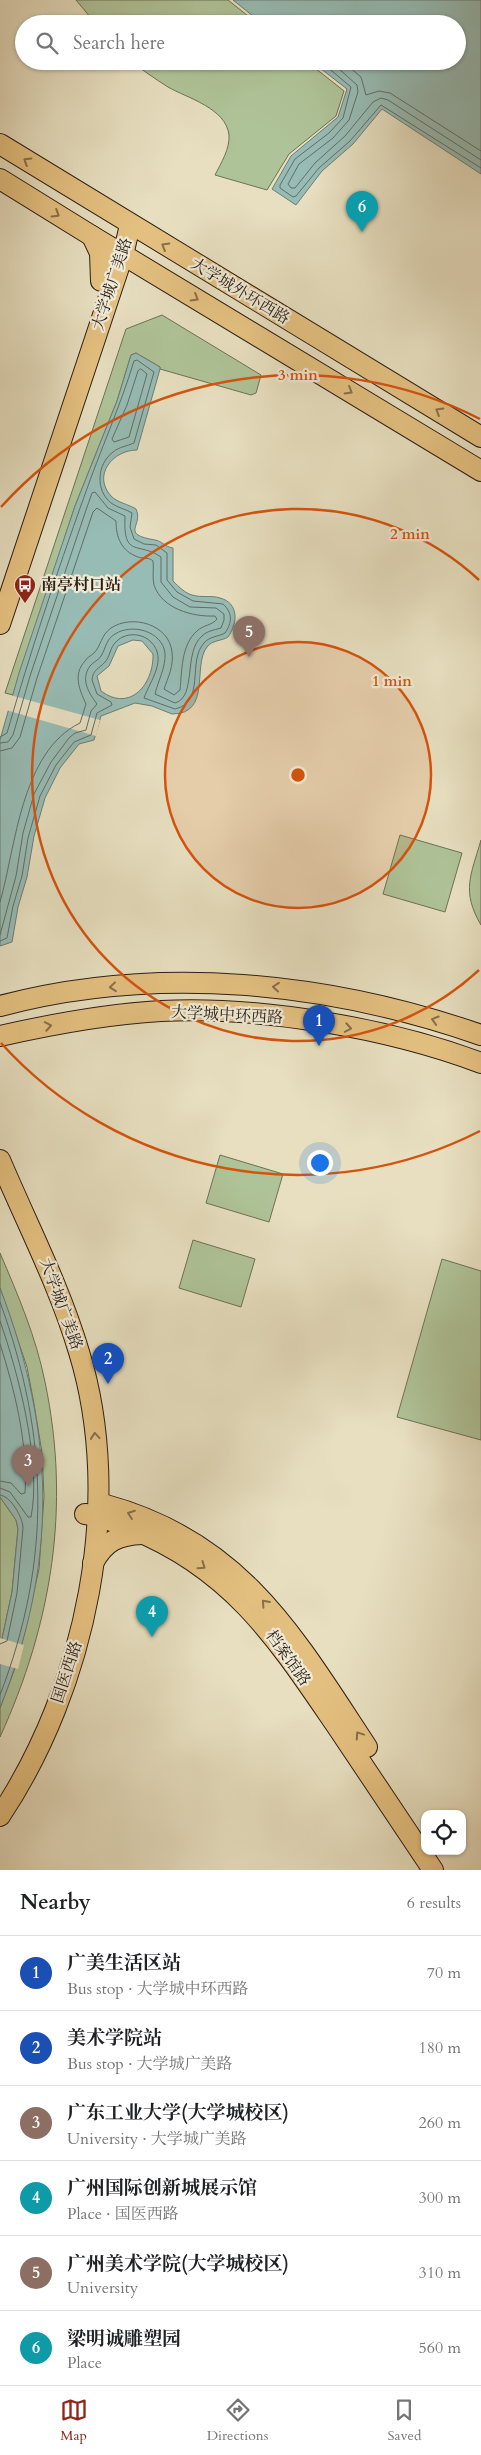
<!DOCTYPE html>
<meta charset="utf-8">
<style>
:root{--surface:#fff;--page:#f6f6f6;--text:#202124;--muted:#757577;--line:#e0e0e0;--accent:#8f2418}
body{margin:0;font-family:Cardo,"Noto Serif SC",serif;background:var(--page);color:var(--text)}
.controls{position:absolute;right:15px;bottom:15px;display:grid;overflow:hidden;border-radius:10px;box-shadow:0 1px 4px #0004}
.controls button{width:45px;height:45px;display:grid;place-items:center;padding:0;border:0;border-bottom:1px solid var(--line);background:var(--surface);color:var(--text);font:25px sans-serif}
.you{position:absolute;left:319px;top:1162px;width:18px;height:18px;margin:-12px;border:4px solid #fff;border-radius:50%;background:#1a73e8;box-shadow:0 0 0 8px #1a73e833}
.badge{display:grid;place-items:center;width:32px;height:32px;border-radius:50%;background:var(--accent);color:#fff;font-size:16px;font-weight:700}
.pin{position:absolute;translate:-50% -41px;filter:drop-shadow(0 1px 2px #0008)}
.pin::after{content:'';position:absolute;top:26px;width:18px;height:15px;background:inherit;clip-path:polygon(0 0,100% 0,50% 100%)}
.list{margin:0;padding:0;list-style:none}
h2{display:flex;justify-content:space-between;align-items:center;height:65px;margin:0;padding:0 20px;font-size:21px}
h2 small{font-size:16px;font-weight:400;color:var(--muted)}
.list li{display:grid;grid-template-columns:32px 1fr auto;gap:15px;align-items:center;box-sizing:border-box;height:75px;padding:0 20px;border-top:1px solid var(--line)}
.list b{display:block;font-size:19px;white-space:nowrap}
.list p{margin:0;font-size:16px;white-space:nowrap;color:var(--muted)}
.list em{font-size:16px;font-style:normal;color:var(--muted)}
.icon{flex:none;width:28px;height:28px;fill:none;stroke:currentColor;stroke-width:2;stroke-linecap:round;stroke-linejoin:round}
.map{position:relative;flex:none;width:481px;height:1870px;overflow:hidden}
.search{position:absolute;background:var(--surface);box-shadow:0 1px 4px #0004;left:15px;right:15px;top:15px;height:55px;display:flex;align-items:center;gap:12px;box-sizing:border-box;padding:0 18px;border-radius:28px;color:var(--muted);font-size:19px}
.sheet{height:515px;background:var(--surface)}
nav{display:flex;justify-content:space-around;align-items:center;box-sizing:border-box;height:70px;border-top:1px solid var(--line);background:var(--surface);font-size:14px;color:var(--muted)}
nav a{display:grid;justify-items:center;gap:2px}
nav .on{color:var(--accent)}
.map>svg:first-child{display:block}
.green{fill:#afc398;stroke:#6e7057}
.water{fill:#97bcb5;stroke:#6c7d75;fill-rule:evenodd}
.pier{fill:#e7dfc0}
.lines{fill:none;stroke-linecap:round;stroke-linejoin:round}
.shore{stroke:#626d66;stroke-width:1}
.major-casing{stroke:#2c1e16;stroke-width:22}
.major{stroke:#e4c080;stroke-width:20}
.oneway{stroke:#886f4b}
.ring{fill:none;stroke:#d5530d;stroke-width:2.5}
.labels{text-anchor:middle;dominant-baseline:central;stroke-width:4.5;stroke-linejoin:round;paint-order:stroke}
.street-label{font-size:16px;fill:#2c1e16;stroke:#efead6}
.poi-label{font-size:16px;font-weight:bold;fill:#2c1e16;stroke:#efead6;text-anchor:start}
.centre{fill:#d5530d;stroke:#efead6;stroke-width:2.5}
.ring-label{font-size:15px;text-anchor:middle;font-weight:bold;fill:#d5530d;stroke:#efead6;stroke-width:4.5;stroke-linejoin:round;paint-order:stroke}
</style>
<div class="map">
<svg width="481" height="1870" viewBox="0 0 481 1870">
<rect width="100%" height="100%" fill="#e7dfc0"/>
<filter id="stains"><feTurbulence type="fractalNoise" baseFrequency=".004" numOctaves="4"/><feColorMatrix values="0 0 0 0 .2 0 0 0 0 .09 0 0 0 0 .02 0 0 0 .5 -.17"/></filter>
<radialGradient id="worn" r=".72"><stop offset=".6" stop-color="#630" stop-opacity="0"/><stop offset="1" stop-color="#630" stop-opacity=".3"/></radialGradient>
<!-- green -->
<g class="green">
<polygon points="76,0 228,0 258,24 96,24"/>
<path d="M130,61H306L344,91L336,116L289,154L267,190L215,175C221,163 230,149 229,135C226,108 187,98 168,87C155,79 143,70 130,61Z"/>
<polygon points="162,315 261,375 256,393 251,395 160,369 160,367 136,353 131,355 117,401 75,506 13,695 5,693 126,329"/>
<polygon points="400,835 462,853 445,912 383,894"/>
<path d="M481,840V925C461,891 471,875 481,840Z"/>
<polygon points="220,1155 283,1174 269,1222 206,1203"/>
<polygon points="193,1240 255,1259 241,1307 179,1288"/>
<path d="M0,1253C18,1295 36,1337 45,1382C71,1506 52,1623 0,1737V1708L18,1660L39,1569L44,1496L42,1453L34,1404L27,1367L0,1288Z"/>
<polygon points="442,1259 481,1271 481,1440 397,1417"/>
<polygon points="0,1497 16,1520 18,1529 12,1592 0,1648"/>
</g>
<!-- water -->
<g class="water">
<polygon points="233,0 481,0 481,174 382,109 353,144 322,171 296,205 272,189 291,156 338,117 347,89 311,61 457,61 457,24 263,24"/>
<path d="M136,353L160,367V369L137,450C113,450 92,475 111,496C118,503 128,504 136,509C144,526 119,534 155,540C162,541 165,547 173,548V581C179,587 185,593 192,595C202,598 211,595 220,598C239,603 238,623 228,637C222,641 212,640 207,647C192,666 212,714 172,714L152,706L135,703L101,716L94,740L79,744L60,768L45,798L34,836L27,877L18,907L12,942L0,946V740L19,673L75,506L117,401L131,355ZM133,640L142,641L153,654C154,683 131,713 101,691L97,676L109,666L118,646Z"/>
<path d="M0,1288C56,1434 58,1562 0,1708V1648L12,1592L18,1529L16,1520L0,1497Z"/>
</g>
<!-- pier -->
<g class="pier">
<polygon points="10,695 100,720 96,736 6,710"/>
<polygon points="0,1638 24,1645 18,1669 0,1664"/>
</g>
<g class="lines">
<!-- shore -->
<g class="shore">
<polyline points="320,61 351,87 343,118 329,133 295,159 280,185 280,188 293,197 296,196 319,168 350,141 381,105 481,168"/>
<polyline points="330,61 357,85 358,92 349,120 333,138 299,164 288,184 291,188 295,188 315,163 345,136 373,102 381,98 388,100 481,160"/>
<polyline points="342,61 361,77 366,95 379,91 390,93 481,151"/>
<polygon points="141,369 147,374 129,437 114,442 112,439 127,405 138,371"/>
<path d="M0,737L7,733C30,653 56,575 84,497C100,451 120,407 134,361L137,360L154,372L134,443C127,446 119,447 113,452C97,464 95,490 111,503C118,508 126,509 132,513L130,527L134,539L144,544L156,545L167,553V580L177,592L193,601L223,604C233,613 232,623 225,633C218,637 210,636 204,643C187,661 206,702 175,709L144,698C150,681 168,659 151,642C147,638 143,636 137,635C130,634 121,636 116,642C110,647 110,657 105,662C99,669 93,669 92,680L97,694L111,702L112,705L97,713L91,735L74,742L56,765L40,796L28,838L22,876L13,906L7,938L0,941"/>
<path d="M0,743L8,742L13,735L30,676L86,510L92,493L95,492L108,508L125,516C123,559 138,541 161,557V582L173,597L190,607L216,608L224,614V620L221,628C214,630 207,631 202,636C183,652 197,697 175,703L155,694C158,681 166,667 165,653C162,631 132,623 115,634C106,639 106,648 101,656C99,660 93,662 90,666C80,680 89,693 97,704L91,711L86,730L75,733L69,738L51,762L34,794L23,833L16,876L0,935"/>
<path d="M0,751L12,748L20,737L37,678L93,512L97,508L116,521C116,537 121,551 138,557C143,559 149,557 153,561C154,569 152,577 154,585C162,609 193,617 215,616L217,619C213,625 203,625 197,631C181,645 182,671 180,690L174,695L164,689C168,678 174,665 172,652C169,624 132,614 111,628C101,635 101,646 94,653C91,656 87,657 85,661C73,674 79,689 86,704L80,723C21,752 16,846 0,902"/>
<path d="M0,1302C49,1436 52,1560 0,1695"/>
<path d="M0,1321C18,1372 42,1463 31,1517H28L10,1492L0,1488"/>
<path d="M0,1344C15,1391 28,1444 25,1493L21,1494L11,1483L0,1481"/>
<path d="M0,1495C11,1496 23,1518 23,1528L17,1593L7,1641L0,1644"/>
</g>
<!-- major casing -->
<g class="major-casing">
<g id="major">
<polyline points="0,144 481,437"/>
<polyline points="0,179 92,236 481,471"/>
<polyline points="92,236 100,253 101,281"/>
<polyline points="0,624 123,255 130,225"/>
<path d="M0,1006C158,964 329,982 481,1035"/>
<path d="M0,1036C53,1024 107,1014 161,1011C260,1006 388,1028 481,1063"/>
<path d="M0,1160C27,1224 59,1285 79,1352C125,1502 86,1687 0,1816"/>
<path d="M106,1505C242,1542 295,1638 367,1747"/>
<path d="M85,1514C102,1516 117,1523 132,1529C234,1570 279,1642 338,1728C370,1776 402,1823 433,1870"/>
<path d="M93,1563C105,1541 118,1535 142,1534"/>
</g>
</g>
<!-- major -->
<use href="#major" class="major"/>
</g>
<!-- one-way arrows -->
<defs><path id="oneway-chevron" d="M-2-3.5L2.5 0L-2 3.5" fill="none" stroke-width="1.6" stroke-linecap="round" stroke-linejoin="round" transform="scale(1.25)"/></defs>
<g class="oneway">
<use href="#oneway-chevron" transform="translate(27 161) rotate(-148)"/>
<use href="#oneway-chevron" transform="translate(56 214) rotate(32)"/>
<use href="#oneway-chevron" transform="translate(165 246) rotate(-149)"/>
<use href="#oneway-chevron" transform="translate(195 298) rotate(31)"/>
<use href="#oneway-chevron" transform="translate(349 391) rotate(31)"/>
<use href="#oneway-chevron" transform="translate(439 411) rotate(-149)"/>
<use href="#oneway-chevron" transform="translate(113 987) rotate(174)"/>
<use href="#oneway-chevron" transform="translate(276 987) rotate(-175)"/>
<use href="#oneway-chevron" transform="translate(435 1020) rotate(-163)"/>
<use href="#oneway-chevron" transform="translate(48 1026) rotate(-10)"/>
<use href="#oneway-chevron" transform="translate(348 1028) rotate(10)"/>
<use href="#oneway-chevron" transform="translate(95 1436) rotate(-95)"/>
<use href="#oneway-chevron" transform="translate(131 1514) rotate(-160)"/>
<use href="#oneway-chevron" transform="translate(202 1566) rotate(35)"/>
<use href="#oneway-chevron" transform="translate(265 1603) rotate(-132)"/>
<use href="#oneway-chevron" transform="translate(359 1735) rotate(-124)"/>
</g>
<!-- distance rings -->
<circle cx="298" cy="775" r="133" fill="#d5530d" fill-opacity=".12"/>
<g class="ring">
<circle cx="298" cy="775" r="133"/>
<path d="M479 970A266 266 0 1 1 479 580"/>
<path d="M480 1131A400 400 0 0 1 1 1043M1 507A400 400 0 0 1 480 419"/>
</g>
<!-- icons -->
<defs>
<g id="bus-pin" transform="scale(1.125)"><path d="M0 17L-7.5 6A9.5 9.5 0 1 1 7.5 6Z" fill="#8f2418" stroke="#efead6"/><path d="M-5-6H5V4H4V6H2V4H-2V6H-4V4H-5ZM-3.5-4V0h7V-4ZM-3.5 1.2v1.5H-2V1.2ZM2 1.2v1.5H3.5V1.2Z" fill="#fff"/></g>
</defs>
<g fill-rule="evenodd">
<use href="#bus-pin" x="25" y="585"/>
</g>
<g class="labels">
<!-- street labels -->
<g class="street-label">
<text transform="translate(112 284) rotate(-72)">大学城广美路</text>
<text transform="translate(240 291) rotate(31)">大学城外环西路</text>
<text transform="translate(227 1015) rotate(3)">大学城中环西路</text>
<text transform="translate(61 1304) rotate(70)">大学城广美路</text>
<text transform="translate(288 1658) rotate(54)">档案馆路</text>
<text transform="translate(67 1672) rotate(-72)">国医西路</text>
</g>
<!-- poi labels -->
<g class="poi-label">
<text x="41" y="585">南亭村口站</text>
</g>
</g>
<circle cx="298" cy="775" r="8" class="centre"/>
<g class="ring-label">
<text x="298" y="380">3 min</text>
<text x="410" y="539">2 min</text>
<text x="392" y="686">1 min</text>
</g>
<rect width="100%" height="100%" filter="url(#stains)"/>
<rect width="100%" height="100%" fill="url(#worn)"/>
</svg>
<div class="controls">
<button><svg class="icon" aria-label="locate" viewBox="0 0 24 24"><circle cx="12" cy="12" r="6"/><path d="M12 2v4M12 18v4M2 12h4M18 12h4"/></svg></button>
</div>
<div class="you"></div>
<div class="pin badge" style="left:319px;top:1046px;background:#1a4fb4">1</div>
<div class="pin badge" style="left:108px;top:1384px;background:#1a4fb4">2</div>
<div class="pin badge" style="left:28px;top:1486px;background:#8d6e63">3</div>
<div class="pin badge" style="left:152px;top:1637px;background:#0f9aa8">4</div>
<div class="pin badge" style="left:249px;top:657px;background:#8d6e63">5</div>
<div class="pin badge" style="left:362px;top:232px;background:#0f9aa8">6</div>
<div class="search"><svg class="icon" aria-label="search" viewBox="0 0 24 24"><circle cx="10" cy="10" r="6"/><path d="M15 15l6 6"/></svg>Search here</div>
</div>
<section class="sheet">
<h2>Nearby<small>6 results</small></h2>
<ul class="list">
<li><span class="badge" style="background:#1a4fb4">1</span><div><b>广美生活区站</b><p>Bus stop · 大学城中环西路</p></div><em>70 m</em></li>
<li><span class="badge" style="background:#1a4fb4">2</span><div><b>美术学院站</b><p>Bus stop · 大学城广美路</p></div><em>180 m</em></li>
<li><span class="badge" style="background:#8d6e63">3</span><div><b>广东工业大学(大学城校区)</b><p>University · 大学城广美路</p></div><em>260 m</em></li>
<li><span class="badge" style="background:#0f9aa8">4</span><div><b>广州国际创新城展示馆</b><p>Place · 国医西路</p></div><em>300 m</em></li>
<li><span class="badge" style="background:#8d6e63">5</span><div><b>广州美术学院(大学城校区)</b><p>University</p></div><em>310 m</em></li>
<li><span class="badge" style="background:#0f9aa8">6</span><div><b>梁明诚雕塑园</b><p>Place</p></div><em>560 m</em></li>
</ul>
</section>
<nav>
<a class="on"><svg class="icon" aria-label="map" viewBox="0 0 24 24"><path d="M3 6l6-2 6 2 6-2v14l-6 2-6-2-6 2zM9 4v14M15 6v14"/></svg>Map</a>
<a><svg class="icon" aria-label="directions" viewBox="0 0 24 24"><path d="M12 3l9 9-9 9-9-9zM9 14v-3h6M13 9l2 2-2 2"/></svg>Directions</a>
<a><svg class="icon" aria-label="saved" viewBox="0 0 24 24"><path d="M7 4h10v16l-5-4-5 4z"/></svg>Saved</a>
</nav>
